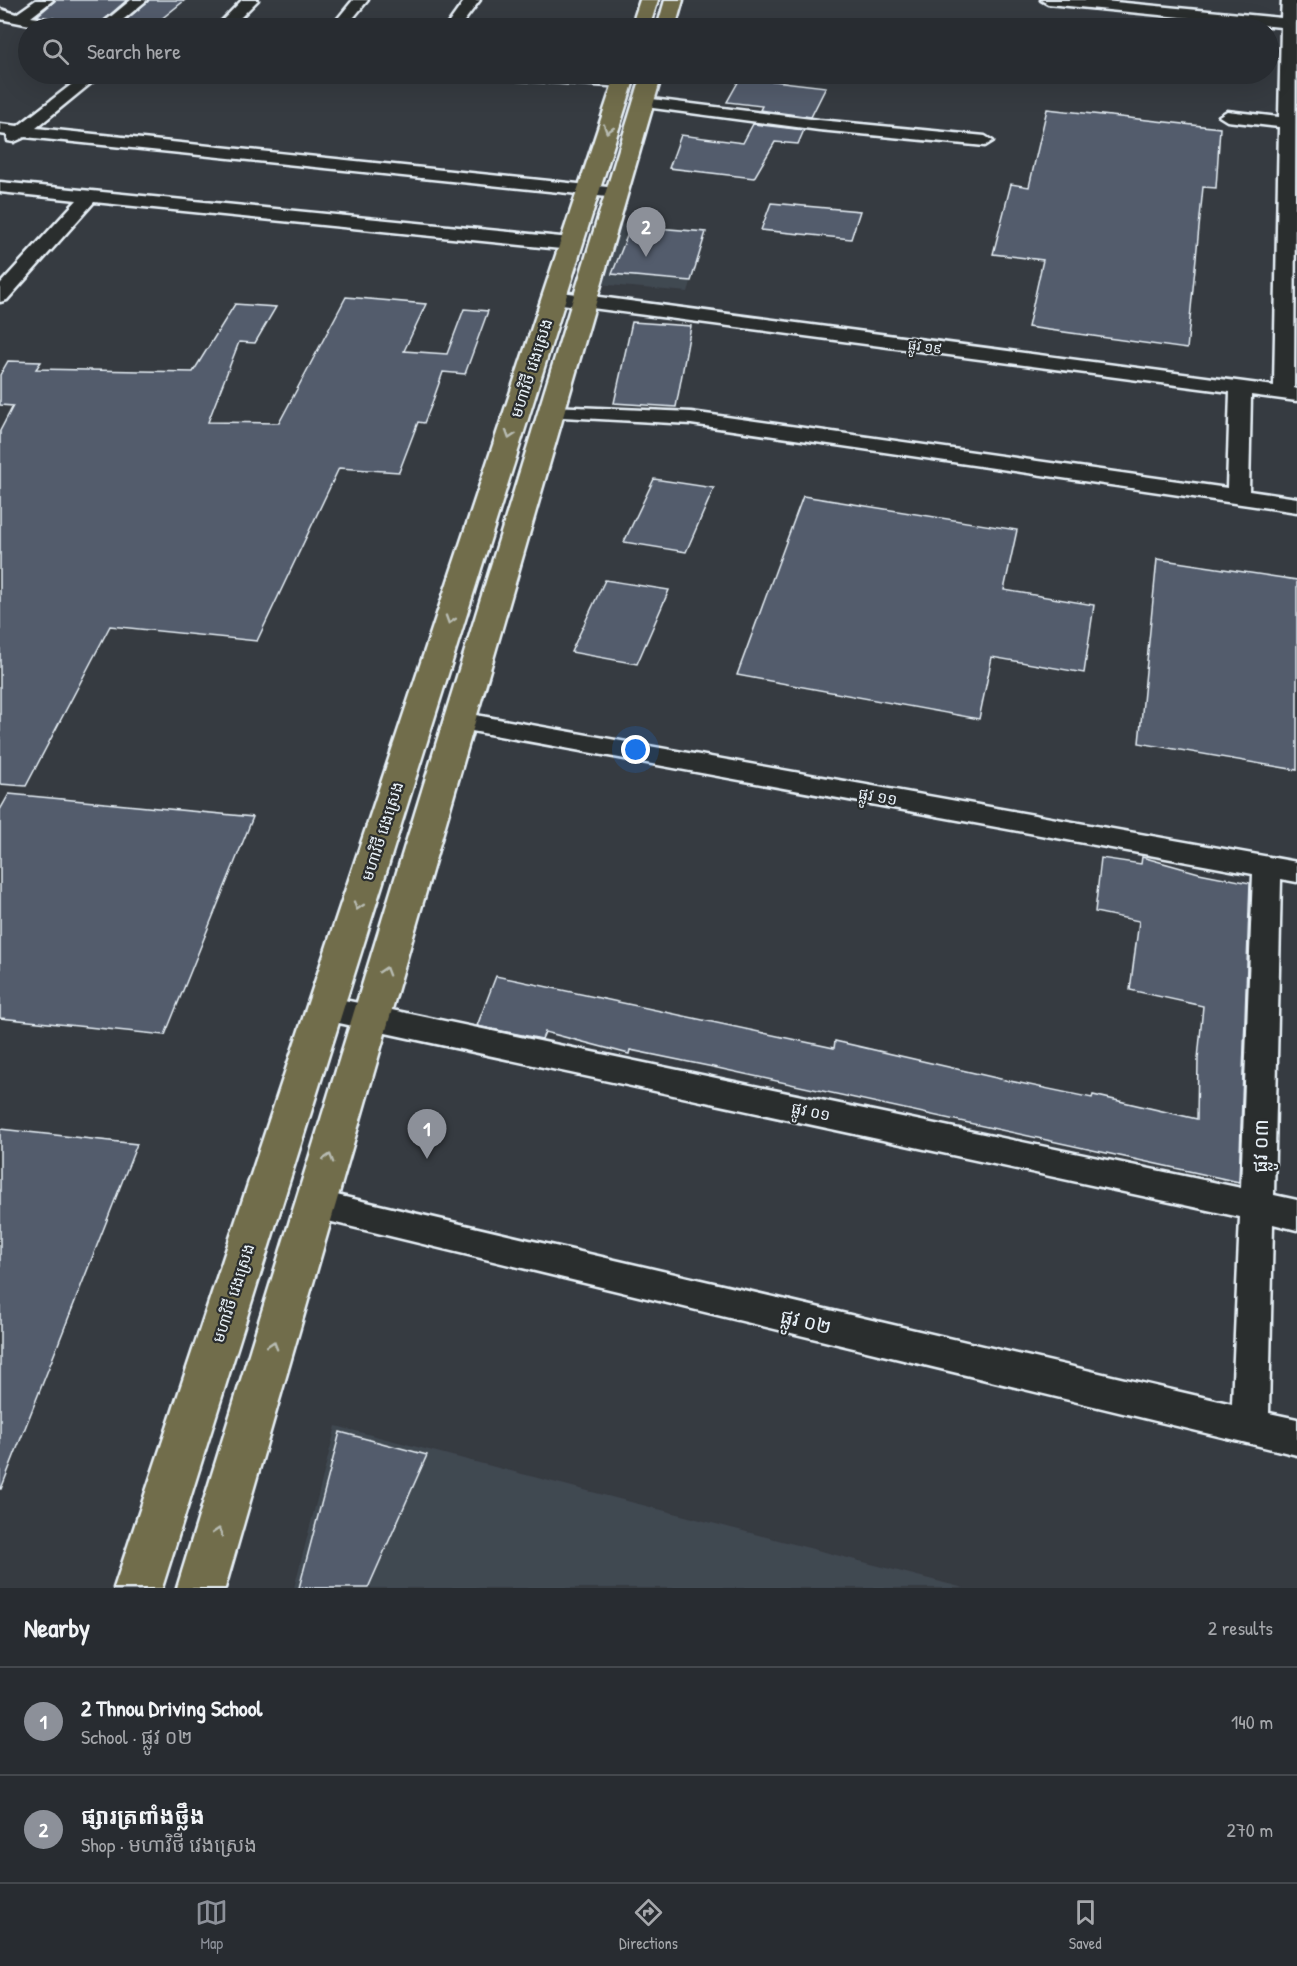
<!DOCTYPE html>
<meta charset="utf-8">
<style>
:root{--surface:#282c31;--page:#34383d;--text:#f1f3f6;--muted:#a5a7ab;--line:#44484d;--accent:#8c9099}
body{margin:0;font-family:"Patrick Hand","Noto Sans Khmer",sans-serif;background:var(--page);color:var(--text)}
.you{position:absolute;left:636px;top:750px;width:21px;height:21px;margin:-15px;border:4px solid #fff;border-radius:50%;background:#1a73e8;box-shadow:0 0 0 9px #1a73e833}
.badge{display:grid;place-items:center;width:39px;height:39px;border-radius:50%;background:var(--accent);color:#fff;font-size:20px;font-weight:700}
.pin{position:absolute;translate:-50% -50px;filter:drop-shadow(0 2px 3px #0008)}
.pin::after{content:'';position:absolute;top:32px;width:21px;height:18px;background:inherit;clip-path:polygon(0 0,100% 0,50% 100%)}
.list{margin:0;padding:0;list-style:none}
h2{display:flex;justify-content:space-between;align-items:center;height:78px;margin:0;padding:0 24px;font-size:26px}
h2 small{font-size:20px;font-weight:400;color:var(--muted)}
.list li{display:grid;grid-template-columns:39px 1fr auto;gap:18px;align-items:center;box-sizing:border-box;height:108px;padding:0 24px;border-top:2px solid var(--line)}
.list b{display:block;font-size:22px;white-space:nowrap}
.list p{margin:0;font-size:20px;white-space:nowrap;color:var(--muted)}
.list em{font-size:20px;font-style:normal;color:var(--muted)}
.icon{flex:none;width:33px;height:33px;fill:none;stroke:currentColor;stroke-width:2;stroke-linecap:round;stroke-linejoin:round}
.map{position:relative;flex:none;width:1297px;height:1588px;overflow:hidden}
.search{position:absolute;background:var(--surface);box-shadow:0 6px 24px #0002;left:18px;right:18px;top:18px;height:66px;display:flex;align-items:center;gap:15px;box-sizing:border-box;padding:0 21px;border-radius:33px;color:var(--muted);font-size:22px}
.sheet{height:294px;background:var(--surface)}
nav{display:flex;justify-content:space-around;align-items:center;box-sizing:border-box;height:84px;border-top:2px solid var(--line);background:var(--surface);font-size:16px;color:var(--muted)}
nav a{display:grid;justify-items:center;gap:3px}
nav .on{color:var(--accent)}
.map>svg:first-child{display:block}
.built{fill:#414851}
.building{fill:#525b6c;stroke:#e8f1f8;stroke-width:1.5}
.lines{fill:none;stroke-linecap:round;stroke-linejoin:round}
.street-casing{stroke:#e8f1f8;stroke-width:5}
.primary-casing{stroke:#e8f1f8;stroke-width:5}
.street{fill:#2a2d2e;fill-rule:evenodd}
.primary{fill:#716d4b;fill-rule:evenodd}
.oneway{stroke:#b8bcb3}
.labels{text-anchor:middle;dominant-baseline:central;stroke-width:4.5;stroke-linejoin:round;paint-order:stroke}
.far-street-label{font-size:14px;fill:#e8f1f8;stroke:#2a2d2e}
.street-label{font-size:16px;fill:#e8f1f8;stroke:#2a2d2e}
.near-street-label{font-size:20px;fill:#e8f1f8;stroke:#2a2d2e}
</style>
<div class="map">
<svg width="1297" height="1588" viewBox="0 0 1297 1588">
<rect width="100%" height="100%" fill="#363b41"/>
<filter id="ink" filterUnits="userSpaceOnUse"><feTurbulence type="fractalNoise" baseFrequency=".0167" numOctaves="2"/><feDisplacementMap in="SourceGraphic" scale="12" xChannelSelector="R" yChannelSelector="G"/><feConvolveMatrix kernelMatrix="1 2 1 2 8 2 1 2 1" color-interpolation-filters="sRGB"/></filter>
<g filter="url(#ink)">
<!-- built -->
<g class="built">
<polygon points="604,223 706,232 688,292 586,283"/>
<polygon points="336,1426 964,1588 294,1588"/>
</g>
<!-- building -->
<g class="building">
<polygon points="56,0 127,0 98,25 37,16"/>
<polygon points="149,0 185,0 150,28 118,27"/>
<polygon points="741,77 826,87 811,117 760,110 762,106 727,102"/>
<polygon points="1047,109 1220,128 1216,188 1203,187 1187,349 1028,327 1043,260 993,254 1011,184 1029,187"/>
<polygon points="753,124 804,130 798,144 775,142 754,178 669,168 681,135 743,143"/>
<polygon points="771,203 860,211 851,239 761,230"/>
<polygon points="631,226 706,232 691,281 612,274"/>
<polygon points="346,297 426,304 404,351 447,354 464,309 488,311 465,374 443,372 431,406 424,423 418,422 399,472 339,468 257,641 110,626 26,786 0,784 0,431 13,406 0,405 0,375 8,361 41,362 36,369 193,372 235,304 276,307 255,343 239,342 208,422 279,423"/>
<polygon points="632,322 691,326 676,407 614,403"/>
<polygon points="654,479 714,488 686,552 624,542"/>
<polygon points="803,496 1017,530 1004,590 1094,605 1084,673 992,657 979,719 737,675"/>
<polygon points="1157,559 1297,580 1297,770 1139,743"/>
<polygon points="605,580 669,590 637,664 571,652"/>
<polygon points="9,794 253,817 165,1035 0,1018 0,810"/>
<polygon points="1142,857 1199,873 1250,883 1239,1182 713,1067 630,1050 629,1054 545,1032 542,1039 477,1026 496,976 834,1048 835,1041 1005,1080 1092,1098 1093,1095 1197,1119 1198,1059 1203,1006 1130,990 1139,921 1095,912 1101,858 1141,864"/>
<polygon points="0,1129 137,1144 1,1489 0,1489"/>
<polygon points="340,1432 427,1455 368,1588 299,1588"/>
</g>
<g class="lines">
<!-- street casing -->
<g class="street-casing">
<g id="street">
<polygon points="36,0 53,0 31,17 72,23 80,28 45,28 0,19 0,9 16,14"/>
<polygon points="131,0 147,0 113,28 97,28"/>
<polygon points="242,0 258,0 230,28 215,28"/>
<polygon points="353,0 368,0 345,28 330,28"/>
<polygon points="465,0 480,0 459,28 445,28"/>
<polygon points="1041,0 1094,0 1281,18 1282,0 1296,0 1294,388 1297,389 1297,401 1251,395 1249,491 1297,498 1297,512 691,424 544,416 540,412 544,408 551,406 691,412 1227,488 1230,392 554,303 544,297 554,291 1274,386 1279,127 1227,121 1219,116 1227,111 1279,117 1281,27 1048,4"/>
<polygon points="85,74 102,74 36,128 617,188 626,193 617,198 25,137 14,142 8,141 7,135 0,134 0,124 18,126"/>
<path d="M500,74C518,72 623,72 631,82L623,87L508,79Z"/>
<polygon points="644,98 819,120 985,136 993,141 985,146 819,130 638,106 636,103"/>
<polygon points="0,182 571,238 580,244 571,250 94,202 7,300 0,302 0,284 77,200 0,192"/>
<polygon points="459,712 1297,862 1297,882 1281,879 1274,1195 1297,1200 1297,1230 1273,1224 1269,1413 1297,1419 1297,1455 303,1215 298,1205 303,1195 315,1190 1232,1404 1240,1217 325,1020 314,1016 310,1008 314,1000 325,996 1241,1188 1253,874 450,727 446,721 450,715"/>
</g>
</g>
<!-- primary casing -->
<g class="primary-casing">
<g id="primary">
<polygon points="640,0 658,0 649,28 631,28"/>
<polygon points="665,0 683,0 675,28 657,28"/>
<polygon points="616,74 636,74 162,1588 114,1588"/>
<polygon points="642,74 662,74 225,1588 177,1588"/>
</g>
</g>
<!-- street -->
<use href="#street" class="street"/>
<!-- primary -->
<use href="#primary" class="primary"/>
</g>
<!-- one-way arrows -->
<defs><path id="oneway-chevron" d="M-2-3.5L2.5 0L-2 3.5" fill="none" stroke-width="1.6" stroke-linecap="round" stroke-linejoin="round" transform="scale(1.5)"/></defs>
<g class="oneway">
<use href="#oneway-chevron" transform="translate(608 129) rotate(108)"/>
<use href="#oneway-chevron" transform="translate(510 435) rotate(108)"/>
<use href="#oneway-chevron" transform="translate(450 620) rotate(108)"/>
<use href="#oneway-chevron" transform="translate(358 906) rotate(108)"/>
<use href="#oneway-chevron" transform="translate(385 971) rotate(-73)"/>
<use href="#oneway-chevron" transform="translate(329 1158) rotate(-73)"/>
<use href="#oneway-chevron" transform="translate(273 1345) rotate(-73)"/>
<use href="#oneway-chevron" transform="translate(218 1532) rotate(-73)"/>
</g>
</g>
<g class="labels">
<!-- far-street labels -->
<g class="far-street-label">
<text transform="translate(925 346) rotate(8)">ផ្លូវ ១៩</text>
</g>
<!-- street labels -->
<g class="street-label">
<text transform="translate(531 368) rotate(-72)">មហាវិថី វេងស្រេង</text>
<text transform="translate(878 796) rotate(10)">ផ្លូវ ១១</text>
<text transform="translate(382 831) rotate(-72)">មហាវិថី វេងស្រេង</text>
<text transform="translate(811 1111) rotate(12)">ផ្លូវ ០១</text>
<text transform="translate(233 1293) rotate(-72)">មហាវិថី វេងស្រេង</text>
</g>
<!-- near-street labels -->
<g class="near-street-label">
<text transform="translate(1260 1146) rotate(-89)">ផ្លូវ ០៣</text>
<text transform="translate(806 1321) rotate(13)">ផ្លូវ ០២</text>
</g>
</g>
</svg>
<div class="you"></div>
<div class="pin badge" style="left:427px;top:1159px">1</div>
<div class="pin badge" style="left:646px;top:257px">2</div>
<div class="search"><svg class="icon" aria-label="search" viewBox="0 0 24 24"><circle cx="10" cy="10" r="6"/><path d="M15 15l6 6"/></svg>Search here</div>
</div>
<section class="sheet">
<h2>Nearby<small>2 results</small></h2>
<ul class="list">
<li><span class="badge">1</span><div><b>2 Thnou Driving School</b><p>School · ផ្លូវ ០២</p></div><em>140 m</em></li>
<li><span class="badge">2</span><div><b>ផ្សារត្រពាំងថ្លឹង</b><p>Shop · មហាវិថី វេងស្រេង</p></div><em>270 m</em></li>
</ul>
</section>
<nav>
<a class="on"><svg class="icon" aria-label="map" viewBox="0 0 24 24"><path d="M3 6l6-2 6 2 6-2v14l-6 2-6-2-6 2zM9 4v14M15 6v14"/></svg>Map</a>
<a><svg class="icon" aria-label="directions" viewBox="0 0 24 24"><path d="M12 3l9 9-9 9-9-9zM9 14v-3h6M13 9l2 2-2 2"/></svg>Directions</a>
<a><svg class="icon" aria-label="saved" viewBox="0 0 24 24"><path d="M7 4h10v16l-5-4-5 4z"/></svg>Saved</a>
</nav>
